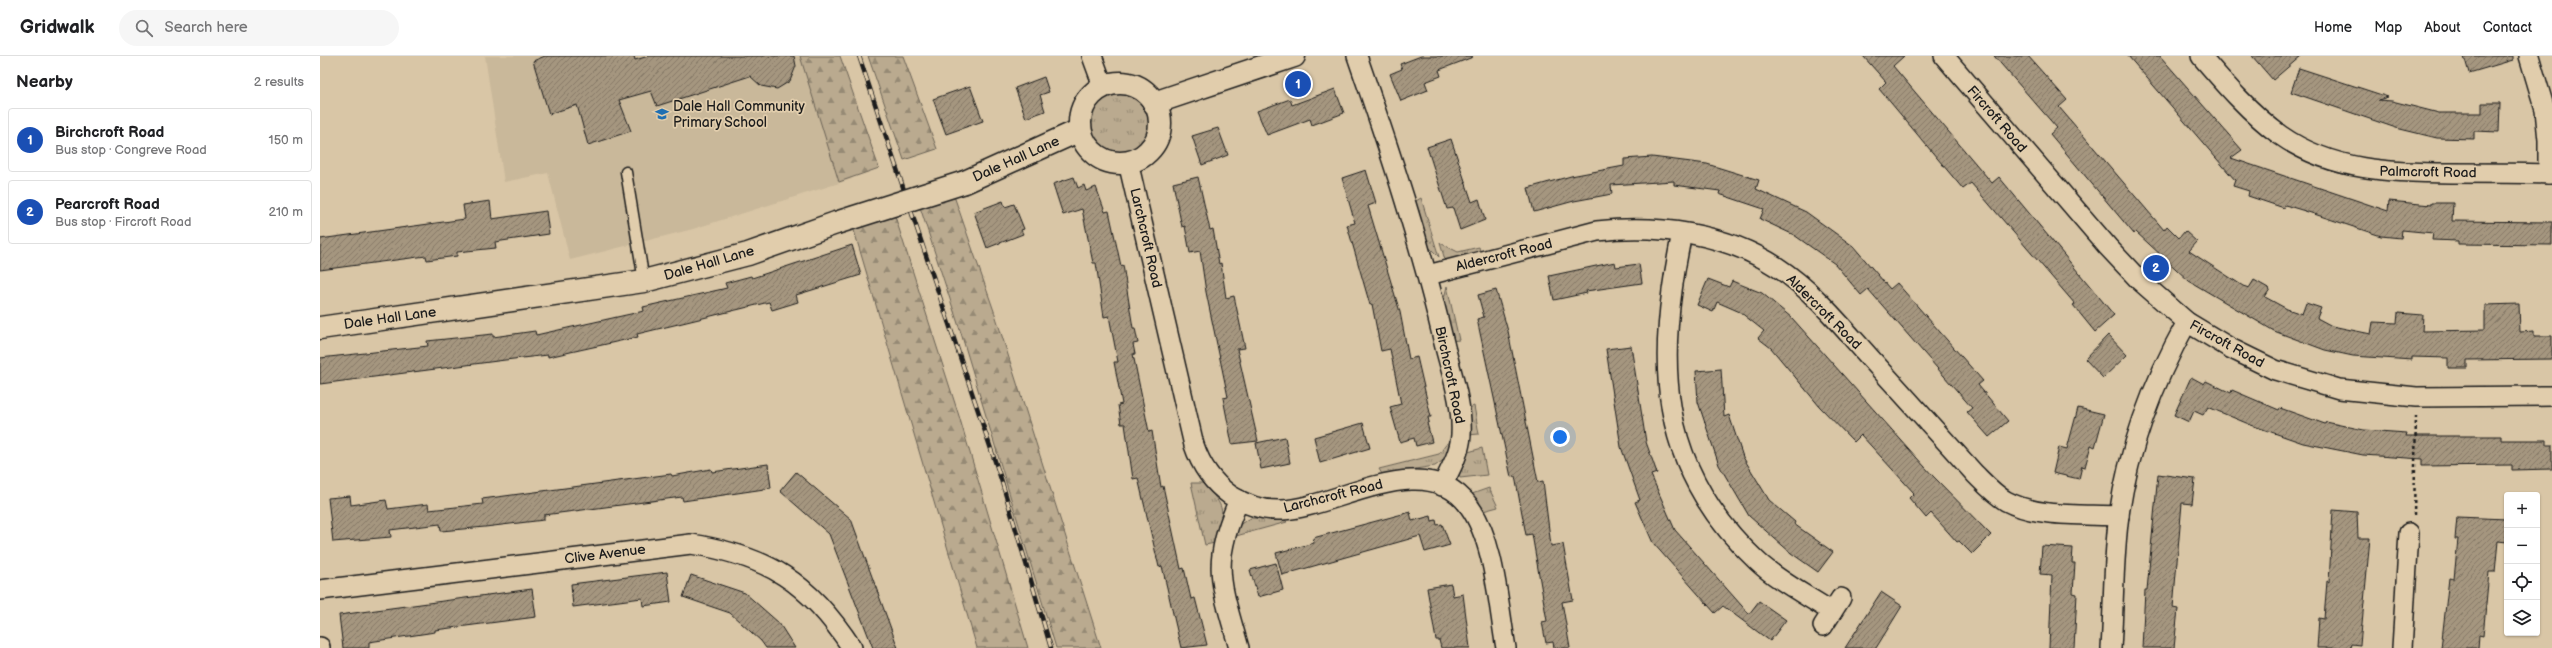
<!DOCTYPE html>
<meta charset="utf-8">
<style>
:root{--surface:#fff;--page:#f6f6f6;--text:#202124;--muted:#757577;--line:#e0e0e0;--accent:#1f6fb2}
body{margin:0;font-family:"Balsamiq Sans",sans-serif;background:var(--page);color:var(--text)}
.controls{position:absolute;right:12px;bottom:12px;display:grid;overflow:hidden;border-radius:4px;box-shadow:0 1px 3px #0004}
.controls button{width:36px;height:36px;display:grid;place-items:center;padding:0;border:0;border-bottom:1px solid var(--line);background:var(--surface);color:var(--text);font:20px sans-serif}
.you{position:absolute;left:1240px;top:381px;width:14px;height:14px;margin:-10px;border:3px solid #fff;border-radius:50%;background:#1a73e8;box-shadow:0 0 0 6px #1a73e833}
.badge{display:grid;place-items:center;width:26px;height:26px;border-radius:50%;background:var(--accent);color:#fff;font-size:13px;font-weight:700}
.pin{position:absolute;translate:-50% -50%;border:2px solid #fff;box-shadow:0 1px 4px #0006}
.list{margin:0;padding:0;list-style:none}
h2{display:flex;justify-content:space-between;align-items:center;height:52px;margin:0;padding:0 16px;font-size:17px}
h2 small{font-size:13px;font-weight:400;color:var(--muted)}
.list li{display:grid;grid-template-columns:26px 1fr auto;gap:12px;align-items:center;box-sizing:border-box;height:64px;margin:0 8px 8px;padding:0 8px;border:1px solid var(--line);border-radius:4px}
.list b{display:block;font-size:15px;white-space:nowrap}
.list p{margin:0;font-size:13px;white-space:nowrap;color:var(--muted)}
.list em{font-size:13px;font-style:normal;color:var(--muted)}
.icon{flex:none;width:22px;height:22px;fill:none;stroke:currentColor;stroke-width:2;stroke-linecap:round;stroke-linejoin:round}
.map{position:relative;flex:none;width:2232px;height:592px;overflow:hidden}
header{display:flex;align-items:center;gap:24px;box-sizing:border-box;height:56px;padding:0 20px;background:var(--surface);border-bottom:1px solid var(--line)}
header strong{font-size:19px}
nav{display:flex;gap:22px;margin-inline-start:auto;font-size:14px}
.search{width:280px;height:36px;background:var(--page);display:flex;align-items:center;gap:10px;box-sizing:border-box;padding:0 14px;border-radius:22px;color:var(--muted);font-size:15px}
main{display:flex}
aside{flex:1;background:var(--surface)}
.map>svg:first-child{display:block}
.built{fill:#c9b89a}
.grass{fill:url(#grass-tufts);stroke:#6b6356}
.forest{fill:url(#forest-firs);stroke:#6b6356}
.building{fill:url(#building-hatch);stroke:#1c1c1c}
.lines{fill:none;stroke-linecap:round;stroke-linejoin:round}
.service-casing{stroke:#1c1c1c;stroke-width:13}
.minor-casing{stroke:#1c1c1c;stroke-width:22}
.tertiary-casing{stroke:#1c1c1c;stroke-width:25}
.path{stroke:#1c1c1c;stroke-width:2.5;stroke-dasharray:3 3;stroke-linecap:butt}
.service{stroke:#e1cdac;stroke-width:10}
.minor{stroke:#e1cdac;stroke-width:19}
.tertiary{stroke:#e1cdac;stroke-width:22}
.rail-casing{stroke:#1c1c1c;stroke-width:4.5}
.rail{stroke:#e1cdac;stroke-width:3;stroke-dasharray:9;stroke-linecap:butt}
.tertiary-bridge-casing{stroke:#1c1c1c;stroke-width:25;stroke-linecap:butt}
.tertiary-bridge{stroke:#e1cdac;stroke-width:22}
.labels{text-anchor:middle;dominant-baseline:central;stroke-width:3.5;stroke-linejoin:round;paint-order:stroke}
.poi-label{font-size:14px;fill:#1c1c1c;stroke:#e1cdac;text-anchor:start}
.street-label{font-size:14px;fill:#1c1c1c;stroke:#e1cdac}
</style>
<header>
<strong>Gridwalk</strong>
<div class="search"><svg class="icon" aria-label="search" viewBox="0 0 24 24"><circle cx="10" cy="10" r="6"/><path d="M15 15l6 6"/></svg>Search here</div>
<nav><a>Home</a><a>Map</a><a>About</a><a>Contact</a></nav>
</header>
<main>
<aside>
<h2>Nearby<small>2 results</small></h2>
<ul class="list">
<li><span class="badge" style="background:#1a4fb4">1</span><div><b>Birchcroft Road</b><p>Bus stop · Congreve Road</p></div><em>150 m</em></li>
<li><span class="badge" style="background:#1a4fb4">2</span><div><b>Pearcroft Road</b><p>Bus stop · Fircroft Road</p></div><em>210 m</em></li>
</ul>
</aside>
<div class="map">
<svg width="2232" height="592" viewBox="0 0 2232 592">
<defs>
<pattern id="grass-tufts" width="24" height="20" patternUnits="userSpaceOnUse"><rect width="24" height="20" fill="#baaa8f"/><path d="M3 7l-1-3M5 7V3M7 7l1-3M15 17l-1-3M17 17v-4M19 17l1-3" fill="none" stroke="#968a74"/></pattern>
<pattern id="forest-firs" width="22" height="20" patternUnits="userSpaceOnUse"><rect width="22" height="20" fill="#baaa8f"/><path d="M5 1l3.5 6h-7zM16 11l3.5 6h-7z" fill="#968a74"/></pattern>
<pattern id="building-hatch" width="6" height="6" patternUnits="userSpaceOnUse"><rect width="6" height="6" fill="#a5967f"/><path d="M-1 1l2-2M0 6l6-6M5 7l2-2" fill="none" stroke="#867a67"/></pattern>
</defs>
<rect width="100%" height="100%" fill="#d9c6a6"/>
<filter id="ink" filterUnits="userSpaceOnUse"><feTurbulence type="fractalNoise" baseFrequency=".025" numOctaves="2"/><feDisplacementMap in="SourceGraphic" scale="8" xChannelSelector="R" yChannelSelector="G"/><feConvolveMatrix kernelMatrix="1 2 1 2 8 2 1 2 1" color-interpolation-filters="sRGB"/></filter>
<g filter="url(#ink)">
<!-- built -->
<polygon class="built" points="165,0 492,0 532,123 373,173 250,204 228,117 184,126"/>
<!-- grass -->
<g class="grass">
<circle cx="799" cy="67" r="31"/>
<polygon points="1101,142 1119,201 1108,190 1094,146"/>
<polygon points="1120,187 1138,196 1159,191 1161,199 1131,205 1125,204"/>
<polygon points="1127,230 1139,284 1131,285 1123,247"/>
<polygon points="1154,350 1159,378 1148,379 1147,353"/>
<polygon points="1131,382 1133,383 1125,403 1115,410 1062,418 1059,413 1119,398"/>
<polygon points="1162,392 1167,419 1140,422 1138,415 1145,397"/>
<path d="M871,427H882C908,453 904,454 895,487L885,489Z"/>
<polygon points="1169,432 1178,451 1163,455 1152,438"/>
<polygon points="931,462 965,464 967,466 916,480 914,476 922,467"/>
</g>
<!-- forest -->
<g class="forest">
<polygon points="480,0 520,0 559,112 519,126"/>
<polygon points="548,0 583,0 617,93 584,104"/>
<polygon points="633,137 675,258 781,592 736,592 641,277 599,148"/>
<polygon points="574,157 639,360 708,592 657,592 533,171"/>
</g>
<!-- building -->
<g class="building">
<polygon points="225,0 314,0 315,4 329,0 474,0 476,10 470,25 457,33 441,30 430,20 337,50 331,35 299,44 311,75 268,89 257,49 229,58 213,5"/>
<polygon points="1101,0 1152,0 1153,1 1119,14 1121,20 1105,26 1108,34 1081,45 1070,18 1082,13 1080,8"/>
<polygon points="1543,0 1584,0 1573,10 1672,127 1679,121 1794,259 1775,276 1753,249 1755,248 1651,127 1643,133 1571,47 1559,33 1566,26"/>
<polygon points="1674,0 1708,0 1747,44 1739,51 1844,174 1847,170 1859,182 1865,175 1877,186 1869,195 1923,230 1929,232 1934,224 1950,233 1945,241 1967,253 1982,258 1986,247 2001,252 1997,262 2012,270 2051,278 2053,266 2077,267 2078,257 2103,259 2102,275 2165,274 2165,249 2199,248 2200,276 2214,275 2214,280 2232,280 2232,303 2147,304 2147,312 2128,312 2128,302 2092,301 2092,304 2033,300 2005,294 1954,275 1869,225 1816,176 1814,178 1730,78 1737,72"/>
<polygon points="1808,0 1840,0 1922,94 1911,102 2068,155 2069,145 2111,149 2111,147 2133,147 2132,165 2232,166 2232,189 2138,188 2138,185 2112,184 2113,177 2082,174 2081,182 2061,180 1985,155 1965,149 1964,152 1928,140 1929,135 1913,130 1915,124"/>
<polygon points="1932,0 1981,0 1953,24"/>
<polygon points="2144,0 2193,0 2193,4 2149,17"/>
<polygon points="1979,12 2068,41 2058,44 2072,45 2119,57 2162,57 2162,47 2180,47 2179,76 2154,75 2154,83 2117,82 2076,72 1971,36"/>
<polygon points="724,21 729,36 720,39 725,55 706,62 695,32"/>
<polygon points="650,30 663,65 626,78 613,43"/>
<polygon points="1015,33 1024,57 992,69 990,63 947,79 937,55 970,43 972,49"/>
<polygon points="898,72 908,99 882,109 872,80"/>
<polygon points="1131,83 1152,146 1159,143 1165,164 1140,174 1133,152 1127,153 1107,91"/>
<polygon points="1332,101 1387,108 1439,124 1436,133 1486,156 1533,190 1570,233 1577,227 1663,325 1658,329 1688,365 1669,381 1647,356 1652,352 1548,233 1541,239 1515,208 1474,179 1440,163 1444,153 1399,138 1400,135 1354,129 1354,125 1291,129 1292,138 1254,145 1214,156 1208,132 1251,120 1304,110 1304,103"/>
<polygon points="1046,114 1056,147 1048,150 1080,256 1089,303 1097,301 1111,361 1108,361 1109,366 1107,367 1112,386 1096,390 1094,382 1080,386 1070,351 1081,348 1070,293 1061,295 1052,248 1050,249 1027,169 1035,167 1022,122"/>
<polygon points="754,121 758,132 764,129 766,135 776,131 785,156 789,155 801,210 803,209 813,272 815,272 818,287 813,288 815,298 813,298 829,376 832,375 841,431 843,430 861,513 864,512 871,543 875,542 887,589 861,592 842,510 839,511 818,422 813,423 805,368 801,368 798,349 802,348 794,306 798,306 789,260 784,261 776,207 773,207 762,153 743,159 733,128"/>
<polygon points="878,121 890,174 893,173 899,208 901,207 906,242 914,240 921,273 925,292 917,293 938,385 912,388 903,342 908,341 886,236 880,195 870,197 865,170 862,171 853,127"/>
<polygon points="170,145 172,163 226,155 229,178 175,186 176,192 137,196 137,200 107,204 106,200 0,214 0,183 145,163 143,149"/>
<polygon points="683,145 685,151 694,148 704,173 701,174 703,178 667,192 654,156"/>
<polygon points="532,189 541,219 476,239 478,246 452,254 449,246 317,278 318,281 228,301 228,299 185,304 0,328 0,302 108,290 107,285 173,278 173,281 215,275 216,279 324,255 323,251 407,232 405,227 431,220 432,222"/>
<polygon points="1295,206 1296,211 1319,208 1322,227 1266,235 1267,237 1234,244 1229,220"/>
<polygon points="1388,223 1409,231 1412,225 1442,237 1472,262 1613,420 1671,479 1652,498 1639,485 1637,486 1611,457 1606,462 1589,442 1594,437 1541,379 1534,386 1500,351 1451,292 1438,282 1444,275 1420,256 1397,246 1393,256 1377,249"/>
<polygon points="1176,234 1188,275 1218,426 1223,425 1231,490 1243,488 1253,544 1242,546 1250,592 1234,592 1233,586 1226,587 1222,566 1227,565 1212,478 1206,479 1195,420 1191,421 1157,263 1164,261 1158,239"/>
<polygon points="1788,279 1807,299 1783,322 1765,303"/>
<polygon points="1311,290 1326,386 1337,417 1331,419 1355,474 1429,558 1439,545 1466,564 1450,585 1403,550 1395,557 1333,487 1315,446 1320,444 1301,391 1286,293"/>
<polygon points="1401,313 1404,361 1409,359 1423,401 1449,444 1475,466 1474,468 1513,496 1498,516 1471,497 1429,460 1399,409 1378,346 1376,315"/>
<polygon points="1871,321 1884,328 1886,325 1911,337 1912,334 1959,354 1960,352 2005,368 2006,366 2044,374 2087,377 2086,380 2181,380 2181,384 2227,384 2227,389 2232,389 2232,413 2192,414 2192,409 2102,410 2102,403 2043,399 1983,387 1931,369 1888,351 1883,359 1874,355 1869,366 1854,359"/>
<polygon points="1758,352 1784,358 1775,391 1771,389 1765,411 1762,410 1759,423 1733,417 1739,391 1747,393"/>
<polygon points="1043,367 1050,392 1000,407 994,381"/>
<polygon points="965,381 970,407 941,413 936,387"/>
<polygon points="448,408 451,432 363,445 362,441 224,459 224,464 165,471 121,475 120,468 70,474 71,481 13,486 8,442 30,440 31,449 66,444 68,453 108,448 109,454 163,448 162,443 351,418 352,420 391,413 392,416"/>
<polygon points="476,416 531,463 578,592 553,592 509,478 460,435"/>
<polygon points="1838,418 1875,423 1872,448 1862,447 1853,552 1858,553 1854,592 1822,592 1825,534 1827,534"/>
<polygon points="2013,454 2037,456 2038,482 2050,482 2040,589 2031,588 2030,592 1997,592 1999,562 2004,563 2007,525 2009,526"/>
<polygon points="1090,456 1092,465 1111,460 1112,465 1116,464 1117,469 1122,468 1130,489 1105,496 1100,480 962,519 956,497 994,487 993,482"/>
<polygon points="2137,461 2187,463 2187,486 2178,485 2175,516 2169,516 2163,580 2159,579 2158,592 2121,592 2129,522 2134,523 2138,483 2135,483"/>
<polygon points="1722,490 1753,492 1752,507 1755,507 1753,537 1757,538 1754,592 1729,592 1732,519 1720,518"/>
<polygon points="956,507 963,534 938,541 930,514"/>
<polygon points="347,516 351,546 323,550 322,542 253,551 251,528"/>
<polygon points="371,519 425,537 459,567 475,592 446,592 441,585 410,557 363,541"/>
<polygon points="1131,528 1133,540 1143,538 1150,592 1121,592 1119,584 1116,584 1107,532"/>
<polygon points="212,533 216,561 115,574 115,576 49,586 49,592 23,592 19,559"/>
<polygon points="1561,536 1582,550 1556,592 1525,592"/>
</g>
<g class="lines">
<!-- service casing -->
<g class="service-casing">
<polyline id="service" points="306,116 324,225"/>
</g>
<!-- minor casing -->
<g class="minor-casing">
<g id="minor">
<polyline points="772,0 783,30"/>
<path d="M1037,0C1070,95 1101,189 1124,287C1131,316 1143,349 1141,379C1140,397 1130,414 1122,430"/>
<polyline points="1624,0 1788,191 1819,224 1867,266 1910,292 1955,314 2019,333 2096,341 2232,340"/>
<path d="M1881,0C1905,28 1930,57 1960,79C2011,115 2072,117 2132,117C2165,117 2199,117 2232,118"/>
<polyline points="2209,0 2225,54 2228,84 2228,118"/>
<path d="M808,106L874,389C881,410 892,426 910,439C926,449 943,455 962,454C1016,452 1106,390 1149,450C1175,486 1178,548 1186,592"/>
<path d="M1362,177C1336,304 1335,410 1437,505C1458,525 1488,540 1512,556"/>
<path d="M1108,219L1277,175C1338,168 1405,177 1457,211C1494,235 1523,272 1552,304C1586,342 1621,380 1655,418C1665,428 1674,438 1686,445C1718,462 1763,458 1799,460"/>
<path d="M0,534L371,488C448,500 489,526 532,592"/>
<polyline points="1503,570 1521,542"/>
<polyline points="0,591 0,592"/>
<path d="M919,592C901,528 890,508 919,444"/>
<path d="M1791,592C1794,548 1793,503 1799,459C1809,390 1833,327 1867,266"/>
<polyline points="2082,592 2089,477"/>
</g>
</g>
<!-- tertiary casing -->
<g class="tertiary-casing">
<g id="tertiary">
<circle cx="800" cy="67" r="40"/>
<polyline points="834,47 974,0"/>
<polyline points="645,126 760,74"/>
<polyline points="0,272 324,225 428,198 516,167"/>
</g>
</g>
<!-- path -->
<polyline class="path" points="2094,459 2096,360"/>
<!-- service -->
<use href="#service" class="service"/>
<!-- minor -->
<use href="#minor" class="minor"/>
<!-- tertiary -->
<use href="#tertiary" class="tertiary"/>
<!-- rail casing -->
<g class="rail-casing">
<polyline id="rail" points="539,0 681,423 731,592"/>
</g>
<!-- rail -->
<use href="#rail" class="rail"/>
<!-- tertiary-bridge casing -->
<g class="tertiary-bridge-casing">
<polyline id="tertiary-bridge" points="516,167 645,126"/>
</g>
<!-- tertiary-bridge -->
<use href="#tertiary-bridge" class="tertiary-bridge"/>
</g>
</g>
<!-- icons -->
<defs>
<g id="school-bare" transform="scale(1.08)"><path d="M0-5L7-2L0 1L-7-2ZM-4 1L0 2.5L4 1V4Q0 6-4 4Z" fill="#1f6fb2" stroke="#e1cdac" stroke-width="2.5" paint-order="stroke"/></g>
</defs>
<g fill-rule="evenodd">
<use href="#school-bare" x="342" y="58"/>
</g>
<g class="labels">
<!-- poi labels -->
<g class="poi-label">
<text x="353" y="50">Dale Hall Community<tspan x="353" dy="16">Primary School</tspan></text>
</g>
<!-- street labels -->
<g class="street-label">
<text transform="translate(1677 63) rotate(49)">Fircroft Road</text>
<text transform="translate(696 103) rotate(-24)">Dale Hall Lane</text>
<text transform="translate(2108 116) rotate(1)">Palmcroft Road</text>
<text transform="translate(826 182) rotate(77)">Larchcroft Road</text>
<text transform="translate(1184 199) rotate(-14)">Aldercroft Road</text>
<text transform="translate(389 207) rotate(-16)">Dale Hall Lane</text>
<text transform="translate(1504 256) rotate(45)">Aldercroft Road</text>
<text transform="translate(70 262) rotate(-8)">Dale Hall Lane</text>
<text transform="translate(1907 288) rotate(29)">Fircroft Road</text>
<text transform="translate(1130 319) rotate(78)">Birchcroft Road</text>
<text transform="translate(1013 440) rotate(-14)">Larchcroft Road</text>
<text transform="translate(285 498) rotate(-7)">Clive Avenue</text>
</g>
</g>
</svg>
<div class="controls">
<button>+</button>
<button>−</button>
<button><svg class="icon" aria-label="locate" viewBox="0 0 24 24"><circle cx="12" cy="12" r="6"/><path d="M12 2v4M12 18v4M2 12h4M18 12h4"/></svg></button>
<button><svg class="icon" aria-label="layers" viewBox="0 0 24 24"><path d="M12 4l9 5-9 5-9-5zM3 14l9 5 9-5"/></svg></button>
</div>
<div class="you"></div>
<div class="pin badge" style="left:978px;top:28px;background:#1a4fb4">1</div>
<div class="pin badge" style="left:1836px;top:212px;background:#1a4fb4">2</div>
</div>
</main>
